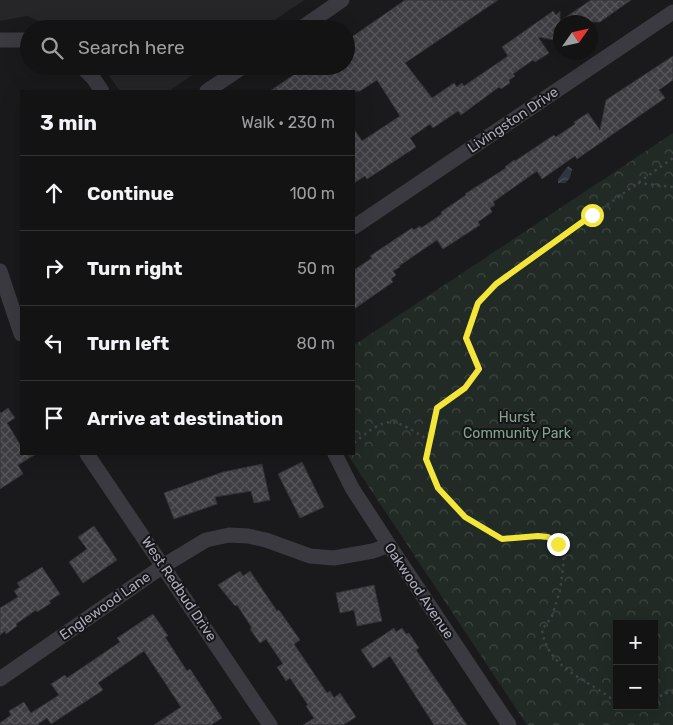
<!DOCTYPE html>
<meta charset="utf-8">
<style>
:root{--surface:#141314;--page:#212022;--text:#f1f3f6;--muted:#9d9ea0;--line:#333234}
body{margin:0;font-family:Rubik,sans-serif;background:var(--page);color:var(--text)}
.controls{position:absolute;right:15px;bottom:15px;display:grid;overflow:hidden;border-radius:0px;box-shadow:0 5px 20px #0002}
.controls button{width:45px;height:45px;display:grid;place-items:center;padding:0;border:0;border-bottom:1px solid var(--line);background:var(--surface);color:var(--text);font:25px sans-serif}
.compass{position:absolute;left:553px;top:15px;width:45px;height:45px;border-radius:50%;background:var(--surface);box-shadow:0 5px 20px #0002;rotate:56deg}
.stop{position:absolute;width:15px;height:15px;margin:-11px;border:4px solid #f3e53a;border-radius:50%;background:#fff}
.stop.end{background:#f3e53a;border-color:#fff;box-shadow:0 1px 5px #0008}
.list{margin:0;padding:0;list-style:none}
h2{display:flex;justify-content:space-between;align-items:center;height:65px;margin:0;padding:0 20px;font-size:21px}
h2 small{font-size:16px;font-weight:400;color:var(--muted)}
.list li{display:grid;grid-template-columns:32px 1fr auto;gap:15px;align-items:center;box-sizing:border-box;height:75px;padding:0 20px;border-top:1px solid var(--line)}
.list b{display:block;font-size:19px;white-space:nowrap}
.list em{font-size:16px;font-style:normal;color:var(--muted)}
.icon{flex:none;width:28px;height:28px;fill:none;stroke:currentColor;stroke-width:2;stroke-linecap:round;stroke-linejoin:round}
.map{position:relative;flex:none;width:673px;height:725px;overflow:hidden}
.search{position:absolute;background:var(--surface);box-shadow:0 5px 20px #0002;left:20px;top:20px;width:335px;height:55px;display:flex;align-items:center;gap:12px;box-sizing:border-box;padding:0 18px;border-radius:28px;color:var(--muted);font-size:19px}
.panel{position:absolute;background:var(--surface);box-shadow:0 5px 20px #0002;left:20px;top:90px;width:335px;height:365px;border-radius:0px}
.map>svg:first-child{display:block}
.built{fill:#262528}
.forest{fill:url(#forest-crowns);fill-rule:evenodd}
.water{fill:url(#water-waves)}
.building{fill:url(#building-cross-hatch);stroke:#343337}
.lines{fill:none;stroke-linecap:round;stroke-linejoin:round}
.path{stroke:#404047;stroke-width:2.5;stroke-dasharray:2.5 4;stroke-linecap:butt}
.minor{stroke:#3b3a40;stroke-width:15}
.route{stroke:#f3e53a;stroke-width:6}
.labels{text-anchor:middle;dominant-baseline:central;stroke-width:4;stroke-linejoin:round;paint-order:stroke}
.street-label{font-size:14px;fill:#acacbb;stroke:#151416}
.park-label{font-size:14px;fill:#83a68e;stroke:#151416}
</style>
<div class="map">
<svg width="673" height="725" viewBox="0 0 673 725">
<defs>
<pattern id="forest-crowns" width="20" height="18" patternUnits="userSpaceOnUse" patternTransform="scale(1.25)"><rect width="20" height="18" fill="#212a24"/><path d="M2 6a3 3 0 1 1 6 0M12 15a3 3 0 1 1 6 0" fill="none" stroke="#3f4642"/></pattern>
<pattern id="water-waves" width="16" height="10" patternUnits="userSpaceOnUse" patternTransform="scale(1.25)"><rect width="16" height="10" fill="#2f3440"/><path d="M0 5q4-4 8 0t8 0" fill="none" stroke="#4a4f5a"/></pattern>
<pattern id="building-cross-hatch" width="8" height="8" patternUnits="userSpaceOnUse" patternTransform="scale(1.25)"><rect width="8" height="8" fill="#3f3e43"/><path d="M0 0l8 8M0 8l8-8" fill="none" stroke="#58575c"/></pattern>
</defs>
<rect width="100%" height="100%" fill="#1a191b"/>
<!-- built -->
<g class="built">
<polygon points="0,0 304,0 262,29 57,29 27,16 0,21"/>
<polygon points="102,66 206,66 169,91 120,91"/>
</g>
<!-- forest -->
<path class="forest" d="M673,133V725H527L347,454H354V345ZM617,624H654V706H617Z"/>
<!-- water -->
<polygon class="water" points="568,166 572,169 570,178 565,183 558,183 558,179"/>
<!-- building -->
<g class="building">
<polygon points="405,0 498,0 405,63 432,98 454,83 457,87 462,83 464,86 508,56 502,47 553,11 556,15 560,11 560,21 591,0 631,0 600,22 560,22 560,41 538,37 549,53 535,62 533,60 513,74 515,76 509,80 510,83 501,89 499,87 461,115 458,111 433,128 430,124 410,138 416,147 367,179 365,176 354,183 354,129 362,141 400,116 377,80 360,91 270,91 307,66 346,66 346,41"/>
<polygon points="673,56 673,80 659,90 665,98 577,159 575,156 542,179 537,171 493,202 495,205 490,208 492,212 478,222 480,225 443,249 437,240 399,266 400,267 393,271 396,275 391,279 393,282 354,309 354,270 372,258 370,256 412,228 414,230 420,226 421,228 442,214 441,212 466,195 465,194 506,168 505,167 514,160 515,161 554,135 556,137 575,124 574,122 588,113 600,130 606,100"/>
<polygon points="8,408 15,418 7,423 21,446 21,454 36,454 18,465 23,474 0,489 0,412 1,413"/>
<polygon points="302,462 324,507 300,518 278,474"/>
<polygon points="262,464 270,500 254,503 251,491 215,497 217,504 174,519 164,493 223,472"/>
<polygon points="94,526 117,560 83,583 69,562 87,549 78,537"/>
<polygon points="42,567 60,594 49,601 51,603 37,612 36,610 16,624 17,626 6,634 5,631 0,635 0,608 18,597 14,591 20,587 17,583"/>
<polygon points="240,571 243,576 250,571 277,611 279,610 300,640 294,644 327,693 330,691 334,698 340,693 356,717 343,725 303,725 314,718 306,706 308,705 290,678 286,681 277,667 283,664 266,639 260,643 250,629 252,628 237,605 235,606 218,585"/>
<polygon points="374,585 382,621 357,626 354,610 340,613 336,593"/>
<polygon points="153,614 168,636 165,637 187,671 190,669 222,718 211,725 154,725 181,707 144,651 98,683 103,690 51,724 47,718 38,724 39,725 0,725 0,723 11,715 9,711 24,702 31,713 59,695 51,684 65,675 67,678 120,642 117,638"/>
<polygon points="394,628 396,632 402,628 406,634 409,633 419,648 416,650 467,725 434,725 390,656 373,668 361,650"/>
</g>
<g class="lines">
<!-- path -->
<g class="path">
<polyline points="638,183 673,187"/>
<path d="M354,443C390,413 392,418 430,441"/>
<polyline points="654,699 673,690"/>
<path d="M617,700H613C586,678 548,669 542,630L552,616L560,591L564,560L558,544L548,537L538,536L502,539L465,517L438,488L426,459L437,408L465,388L479,369L466,338L477,303L496,284L673,158"/>
</g>
<!-- minor -->
<g class="minor">
<polyline points="300,29 342,0"/>
<polyline points="0,40 29,40"/>
<polyline points="81,66 93,78 102,91"/>
<polyline points="207,91 244,66"/>
<polyline points="354,227 673,12"/>
<polyline points="0,271 21,334"/>
<polyline points="87,454 270,725"/>
<polyline points="335,454 352,488 389,545 509,725"/>
<polyline points="0,679 163,566 206,540 229,535 248,536 266,540 310,556 334,558 373,551 389,545"/>
</g>
</g>
<g class="lines">
<!-- route -->
<polyline class="route" points="558,544 548,537 538,536 502,539 465,517 438,488 426,459 437,408 465,388 479,369 466,338 478,303 496,284 592,215"/>
</g>
<g class="labels">
<!-- street labels -->
<g class="street-label">
<text transform="translate(513 120) rotate(-34)">Livingston Drive</text>
<text transform="translate(179 589) rotate(56)">West Redbud Drive</text>
<text transform="translate(419 591) rotate(56)">Oakwood Avenue</text>
<text transform="translate(105 606) rotate(-35)">Englewood Lane</text>
</g>
<!-- park labels -->
<g class="park-label">
<text x="517" y="417">Hurst<tspan x="517" dy="16">Community Park</tspan></text>
</g>
</g>
</svg>
<div class="controls">
<button>+</button>
<button>−</button>
</div>
<svg class="compass" viewBox="-18 -18 36 36"><path d="M0-13l5 13h-10z" fill="#e53935"/><path d="M0 13l5-13h-10z" fill="#9d9ea0"/></svg>
<div class="stop" style="left:592px;top:215px"></div>
<div class="stop end" style="left:558px;top:544px"></div>
<div class="search"><svg class="icon" aria-label="search" viewBox="0 0 24 24"><circle cx="10" cy="10" r="6"/><path d="M15 15l6 6"/></svg>Search here</div>
<section class="panel">
<h2>3 min<small>Walk · 230 m</small></h2>
<ul class="list">
<li><svg class="icon" aria-label="ahead" viewBox="0 0 24 24"><path d="M12 20V5M6 11l6-6 6 6"/></svg><div><b>Continue</b></div><em>100 m</em></li>
<li><svg class="icon" aria-label="right" viewBox="0 0 24 24"><path d="M7 20v-9h11M14 6l5 5-5 5"/></svg><div><b>Turn right</b></div><em>50 m</em></li>
<li><svg class="icon" aria-label="left" viewBox="0 0 24 24"><path d="M17 20v-9H6M10 6l-5 5 5 5"/></svg><div><b>Turn left</b></div><em>80 m</em></li>
<li><svg class="icon" aria-label="arrive" viewBox="0 0 24 24"><path d="M6 21V4h12l-3 4 3 4H6"/></svg><div><b>Arrive at destination</b></div></li>
</ul>
</section>
</div>
